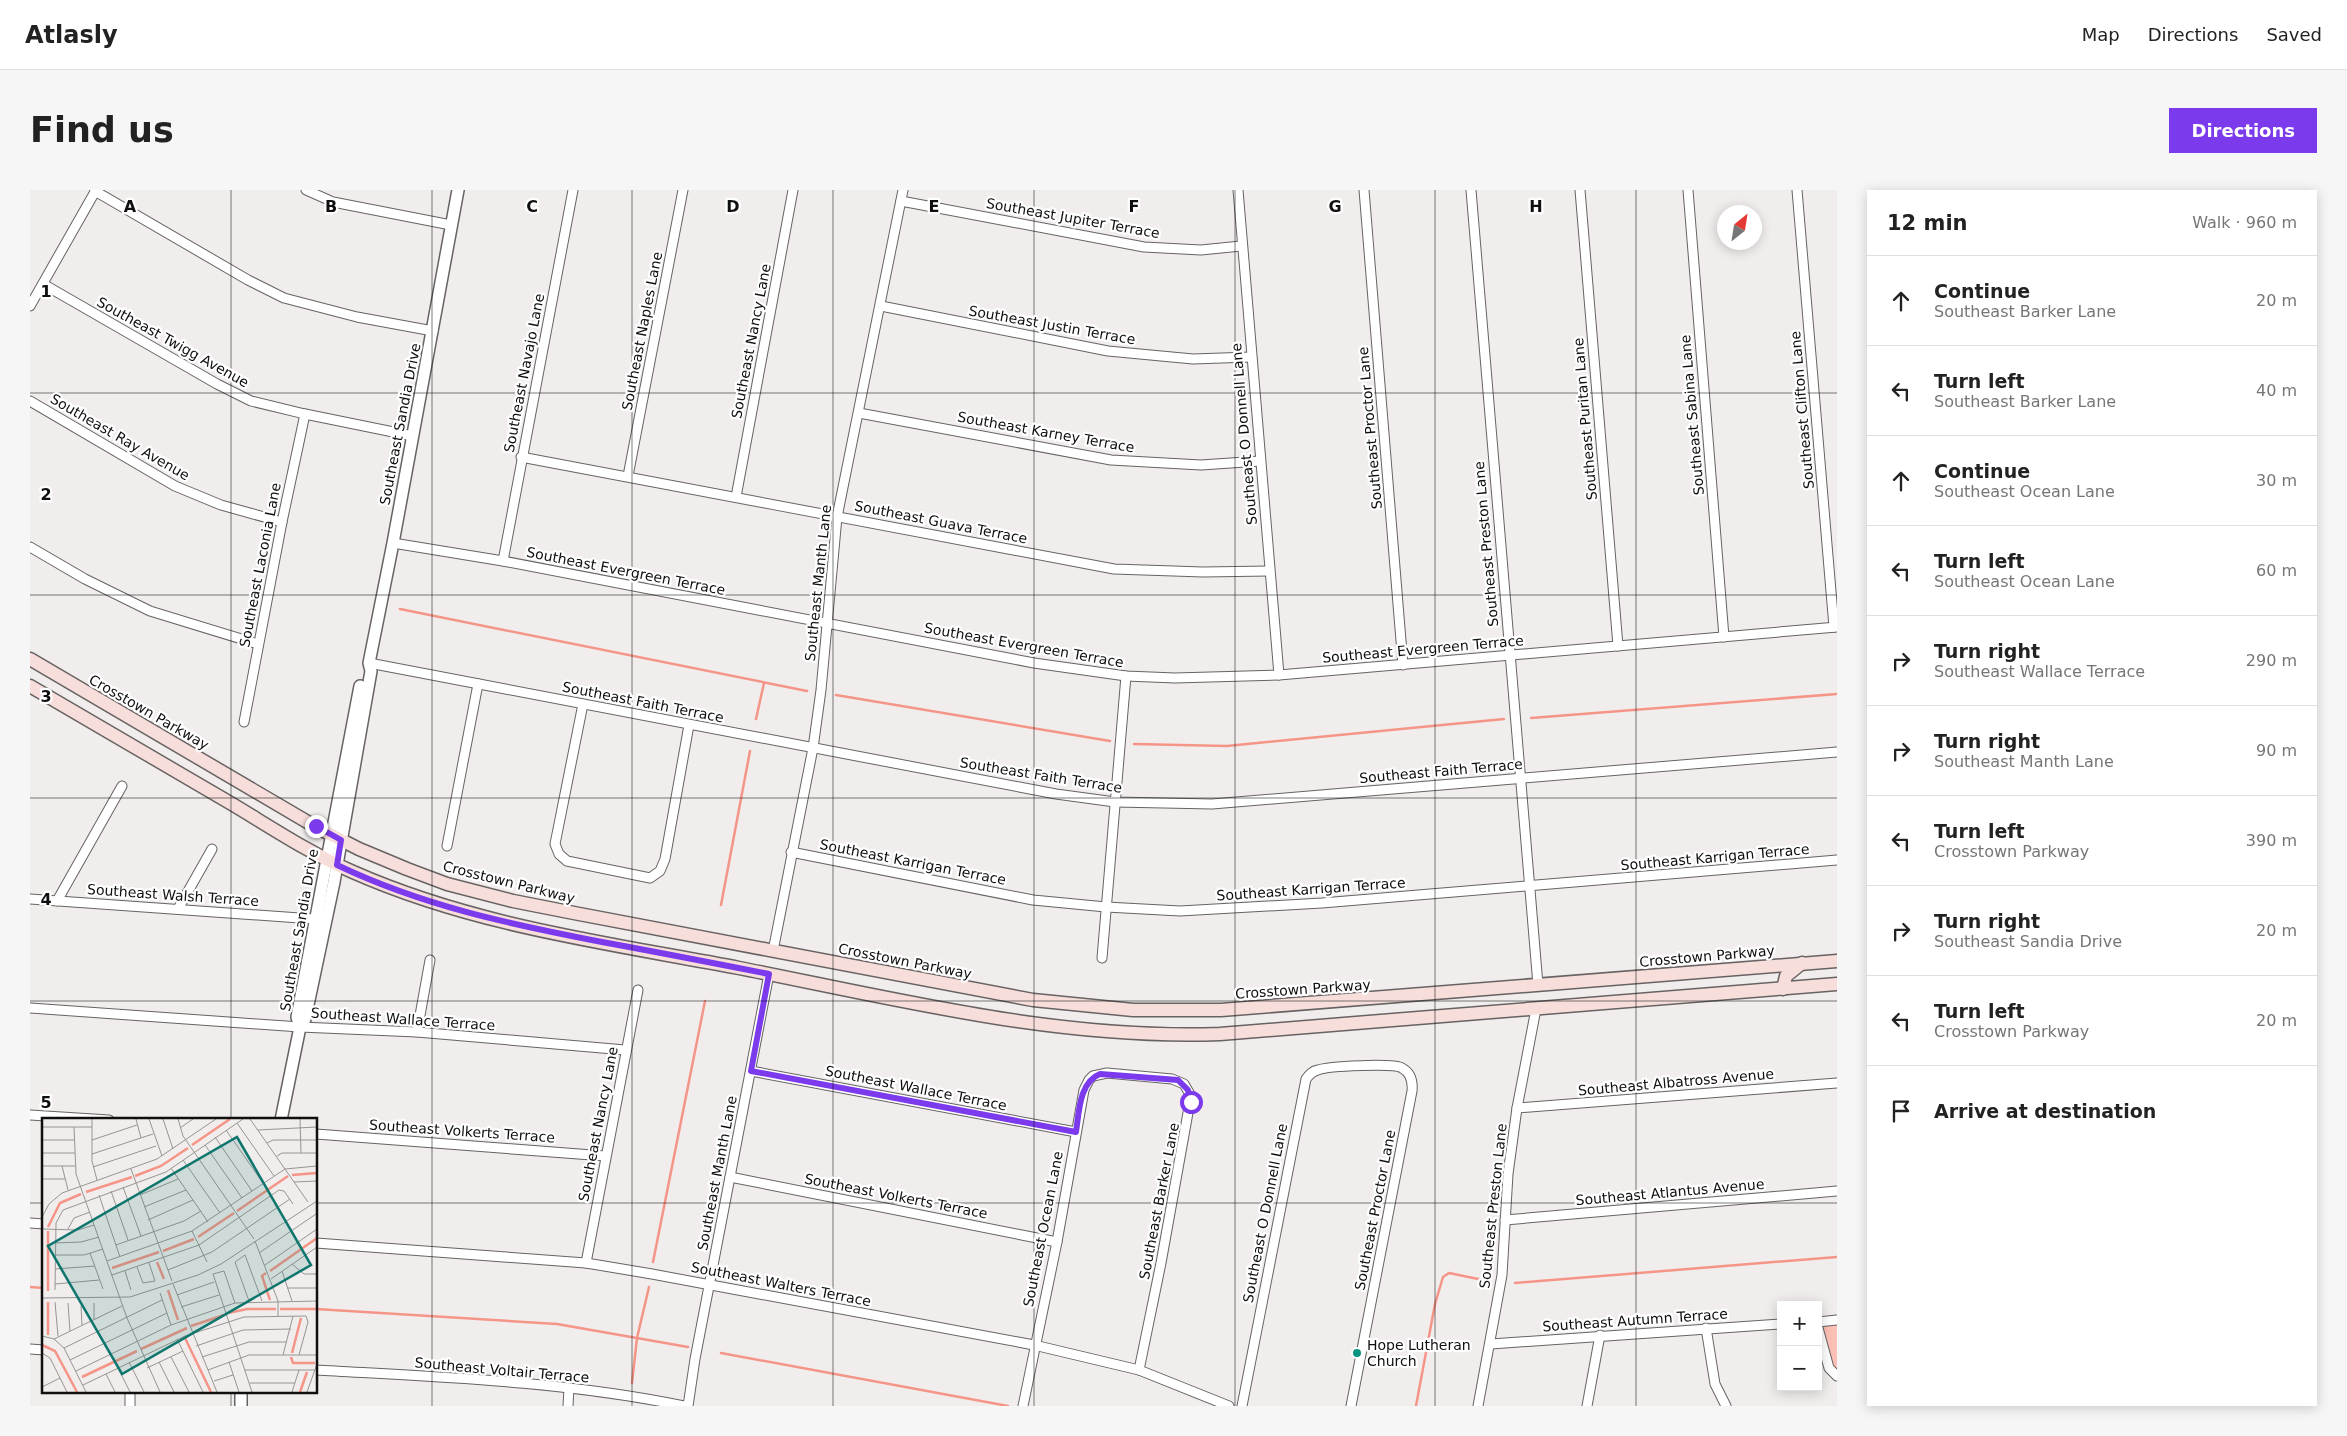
<!DOCTYPE html>
<meta charset="utf-8">
<style>
:root{--surface:#fff;--page:#f6f6f6;--text:#222;--muted:#767676;--line:#e0e0e0;--accent:#7c3aed}
body{margin:0;font-family:"DejaVu Sans",sans-serif;background:var(--page);color:var(--text)}
.controls{position:absolute;right:15px;bottom:15px;display:grid;overflow:hidden;border-radius:0px;box-shadow:0 2px 12px #0003}
.controls button{width:45px;height:45px;display:grid;place-items:center;padding:0;border:0;border-bottom:1px solid var(--line);background:var(--surface);color:var(--text);font:25px sans-serif}
.compass{position:absolute;left:1687px;top:15px;width:45px;height:45px;border-radius:50%;background:var(--surface);box-shadow:0 2px 12px #0003;rotate:30deg}
.stop{position:absolute;width:15px;height:15px;margin:-11px;border:4px solid #7c3aed;border-radius:50%;background:#fff}
.stop.end{background:#7c3aed;border-color:#fff;box-shadow:0 1px 5px #0008}
.list{margin:0;padding:0;list-style:none}
h2{display:flex;justify-content:space-between;align-items:center;height:65px;margin:0;padding:0 20px;font-size:21px}
h2 small{font-size:16px;font-weight:400;color:var(--muted)}
.list li{display:grid;grid-template-columns:32px 1fr auto;gap:15px;align-items:center;box-sizing:border-box;height:90px;padding:0 20px;border-top:1px solid var(--line)}
.list b{display:block;font-size:19px;white-space:nowrap}
.list p{margin:0;font-size:16px;white-space:nowrap;color:var(--muted)}
.list em{font-size:16px;font-style:normal;color:var(--muted)}
.icon{flex:none;width:28px;height:28px;fill:none;stroke:currentColor;stroke-width:2;stroke-linecap:round;stroke-linejoin:round}
.map{position:relative;flex:none;width:1807px;height:1216px;overflow:hidden;border-radius:0px}
header{display:flex;align-items:center;gap:30px;box-sizing:border-box;height:70px;padding:0 25px;background:var(--surface);border-bottom:1px solid var(--line)}
header strong{font-size:24px}
nav{display:flex;gap:28px;margin-inline-start:auto;font-size:18px}
.intro{display:flex;align-items:center;justify-content:space-between;box-sizing:border-box;height:120px;padding:0 30px}
h1{margin:0;font-size:35px}
.button{padding:12px 22px;border-radius:0px;background:var(--accent);color:#fff;font-size:18px;font-weight:700}
main{display:flex;gap:30px;padding:0 30px}
aside{flex:1;background:var(--surface);border-radius:0px;box-shadow:0 2px 12px #0003}
.map>svg:first-child{display:block}
.green{fill:#fdc1b7}
.lines{fill:none;stroke-linecap:round;stroke-linejoin:round}
.stream{stroke:#f59588;stroke-width:2.5}
.minor-casing{stroke:#666362;stroke-width:11}
.tertiary-casing{stroke:#666362;stroke-width:14}
.secondary-casing{stroke:#666362;stroke-width:15}
.minor{stroke:#fff;stroke-width:9}
.tertiary{stroke:#fff;stroke-width:11}
.secondary{stroke:#f7dedb;stroke-width:12}
.route{stroke:#7c3aed;stroke-width:6}
.grid{fill:none;stroke:#100f0e;stroke-width:1;stroke-opacity:0.55}
.poi-dot{fill:#06937f;stroke:#fff;stroke-width:2}
.labels{text-anchor:middle;dominant-baseline:central;stroke-width:4.5;stroke-linejoin:round;paint-order:stroke}
.street-label{font-size:14px;fill:#100f0e;stroke:#fff}
.poi-label{font-size:14px;fill:#100f0e;stroke:#fff;text-anchor:start}
.inset-river{fill:none;stroke:#f59588;stroke-width:2.5}
.inset-road{fill:none;stroke:#979494;stroke-width:1}
.view{fill:#0f766e;fill-opacity:0.15;stroke:#0f766e;stroke-width:2.5}
.inset-edge{fill:none;stroke:#100f0e;stroke-width:2.5}
.grid-label{font-size:16px;text-anchor:middle;font-weight:bold;fill:#100f0e;stroke:#fff;stroke-width:4.5;stroke-linejoin:round;paint-order:stroke}
</style>
<header>
<strong>Atlasly</strong>
<nav><a>Map</a><a>Directions</a><a>Saved</a></nav>
</header>
<div class="intro"><h1>Find us</h1><a class="button">Directions</a></div>
<main>
<div class="map">
<svg width="1807" height="1216" viewBox="0 0 1807 1216">
<rect width="100%" height="100%" fill="#f1eded"/>
<!-- green -->
<polygon class="green" points="1807,1133 1807,1181 1802,1174 1790,1134"/>
<g class="lines">
<!-- stream -->
<g class="stream">
<polyline points="370,419 777,501"/>
<polyline points="806,505 1080,551"/>
<polyline points="1501,528 1807,504"/>
<polyline points="726,529 734,493"/>
<polyline points="1104,554 1197,556 1474,529"/>
<polyline points="691,715 720,561"/>
<polyline points="623,1072 675,811"/>
<polyline points="1485,1093 1807,1067"/>
<polyline points="0,1097 14,1098"/>
<polyline points="286,1119 527,1134 658,1157"/>
<polyline points="691,1163 978,1216"/>
<polyline points="602,1193 607,1148 619,1097"/>
<polyline points="1386,1216 1405,1114 1413,1087 1419,1083 1453,1090"/>
</g>
<!-- minor casing -->
<g class="minor-casing">
<g id="minor">
<polyline points="276,0 303,12 421,35"/>
<polyline points="1208,0 1249,485"/>
<polyline points="1334,0 1373,475"/>
<polyline points="1441,0 1508,795"/>
<polyline points="1550,0 1588,456"/>
<polyline points="1658,0 1694,447"/>
<polyline points="1767,0 1804,437"/>
<polyline points="65,1 218,90 254,108 327,127 403,141"/>
<polyline points="871,11 1114,57 1171,60 1211,56"/>
<polyline points="13,94 187,194 221,211 275,224 383,246"/>
<polyline points="0,116 66,0"/>
<polyline points="851,116 1078,161 1163,169 1221,167"/>
<polyline points="0,211 145,296 191,315 252,332"/>
<polyline points="829,223 1081,270 1171,275 1230,271"/>
<polyline points="491,267 1084,379 1173,382 1239,381"/>
<polyline points="598,286 653,0"/>
<polyline points="706,307 763,0"/>
<polyline points="363,353 473,371 1004,473 1096,486 1145,488 1249,485 1807,437"/>
<polyline points="0,357 55,389 120,421 228,454"/>
<polyline points="473,371 543,0"/>
<polyline points="339,473 1026,604 1085,612 1182,614 1807,562"/>
<polyline points="553,514 525,654 529,664 537,671 620,688 630,681 635,669 659,535"/>
<polyline points="214,532 252,332 275,224"/>
<polyline points="417,656 448,494"/>
<polyline points="761,662 1003,710 1076,717 1150,721 1292,713 1807,670"/>
<polyline points="0,709 284,729"/>
<polyline points="27,711 92,596"/>
<polyline points="148,719 182,659"/>
<polyline points="743,761 783,558 791,500 807,327 873,0"/>
<polyline points="1072,768 1096,486"/>
<polyline points="0,818 270,837 387,842 595,860"/>
<polyline points="387,842 400,770"/>
<polyline points="721,881 1046,942"/>
<polyline points="1487,918 1807,893"/>
<polyline points="0,925 79,930"/>
<polyline points="286,944 575,966"/>
<polyline points="700,987 1027,1052"/>
<polyline points="1475,1030 1807,1001"/>
<polyline points="0,1033 14,1034"/>
<polyline points="286,1053 556,1073 622,1084 1004,1155 1109,1180 1199,1216"/>
<polyline points="556,1073 608,800"/>
<polyline points="1788,1132 1807,1130"/>
<polyline points="1676,1138 1685,1194 1696,1216"/>
<polyline points="1788,1138 1799,1178 1807,1186"/>
<polyline points="1461,1154 1751,1134"/>
<polyline points="0,1159 14,1160"/>
<path d="M286,1180C409,1187 533,1191 654,1216"/>
<polyline points="100,1216 100,1202"/>
<polyline points="538,1216 539,1198"/>
<polyline points="658,1216 665,1169 739,784"/>
<polyline points="993,1216 1027,1052 1054,900 1059,890 1063,886 1077,883 1142,889 1154,894 1161,906 1131,1073 1109,1180"/>
<path d="M1212,1216L1276,889C1279,885 1282,881 1288,880C1298,876 1364,873 1372,878C1381,883 1383,891 1382,901L1321,1216"/>
<polyline points="1448,1216 1472,1085 1478,984 1487,918 1506,819"/>
<polyline points="1557,1216 1570,1145"/>
</g>
</g>
<!-- tertiary casing -->
<g class="tertiary-casing">
<g id="tertiary">
<polyline points="270,837 267,827 330,496"/>
<polyline points="251,930 270,837 275,829 304,692 341,481 339,473 363,353 428,0"/>
<polyline points="211,1216 211,1202"/>
</g>
</g>
<!-- secondary casing -->
<g class="secondary-casing">
<g id="secondary">
<polyline points="0,469 286,637 329,659 377,679 417,694 483,711 544,723 1003,810 1103,820 1191,820 1807,771"/>
<path d="M0,496C67,535 135,575 202,614C242,638 281,664 323,682C445,736 578,753 709,778C867,809 1027,850 1190,844L1807,794"/>
<polyline points="1753,799 1756,786 1772,773"/>
</g>
</g>
<!-- minor -->
<use href="#minor" class="minor"/>
<!-- tertiary -->
<use href="#tertiary" class="tertiary"/>
<!-- secondary -->
<use href="#secondary" class="secondary"/>
</g>
<g class="lines">
<!-- route -->
<path class="route" d="M286,636L311,650L307,675C393,716 479,734 572,752C627,762 683,773 739,784L721,881L1046,942C1049,923 1049,892 1070,884L1148,890L1158,900L1161,912"/>
</g>
<!-- grid -->
<path class="grid" d="M201,0V930M402,0V1216M602,0V1216M803,0V1216M1004,0V1216M1205,0V1216M1405,0V1216M1606,0V1216M0,203H1807M0,405H1807M0,608H1807M0,811H1807M0,1013H14M286,1013H1807M201,1202V1216"/>
<!-- markers -->
<circle class="poi-dot" cx="1327" cy="1163" r="5"/>
<g class="labels">
<!-- street labels -->
<g class="street-label">
<text transform="translate(1043 28) rotate(10)">Southeast Jupiter Terrace</text>
<text transform="translate(1022 135) rotate(10)">Southeast Justin Terrace</text>
<text transform="translate(612 141) rotate(-79)">Southeast Naples Lane</text>
<text transform="translate(721 151) rotate(-79)">Southeast Nancy Lane</text>
<text transform="translate(143 152) rotate(29)">Southeast Twigg Avenue</text>
<text transform="translate(494 183) rotate(-79)">Southeast Navajo Lane</text>
<text transform="translate(1772 220) rotate(-95)">Southeast Clifton Lane</text>
<text transform="translate(1662 225) rotate(-95)">Southeast Sabina Lane</text>
<text transform="translate(1555 229) rotate(-95)">Southeast Puritan Lane</text>
<text transform="translate(370 234) rotate(-79)">Southeast Sandia Drive</text>
<text transform="translate(1340 238) rotate(-95)">Southeast Proctor Lane</text>
<text transform="translate(1016 242) rotate(10)">Southeast Karney Terrace</text>
<text transform="translate(1214 244) rotate(-95)">Southeast O Donnell Lane</text>
<text transform="translate(90 247) rotate(30)">Southeast Ray Avenue</text>
<text transform="translate(911 332) rotate(11)">Southeast Guava Terrace</text>
<text transform="translate(1456 354) rotate(-95)">Southeast Preston Lane</text>
<text transform="translate(230 375) rotate(-79)">Southeast Laconia Lane</text>
<text transform="translate(596 381) rotate(11)">Southeast Evergreen Terrace</text>
<text transform="translate(788 393) rotate(-84)">Southeast Manth Lane</text>
<text transform="translate(994 455) rotate(10)">Southeast Evergreen Terrace</text>
<text transform="translate(1393 459) rotate(-5)">Southeast Evergreen Terrace</text>
<text transform="translate(613 512) rotate(11)">Southeast Faith Terrace</text>
<text transform="translate(119 522) rotate(30)">Crosstown Parkway</text>
<text transform="translate(1411 581) rotate(-5)">Southeast Faith Terrace</text>
<text transform="translate(1011 585) rotate(9)">Southeast Faith Terrace</text>
<text transform="translate(1685 667) rotate(-5)">Southeast Karrigan Terrace</text>
<text transform="translate(883 672) rotate(11)">Southeast Karrigan Terrace</text>
<text transform="translate(479 692) rotate(14)">Crosstown Parkway</text>
<text transform="translate(1281 699) rotate(-4)">Southeast Karrigan Terrace</text>
<text transform="translate(143 705) rotate(4)">Southeast Walsh Terrace</text>
<text transform="translate(269 740) rotate(-80)">Southeast Sandia Drive</text>
<text transform="translate(1677 766) rotate(-5)">Crosstown Parkway</text>
<text transform="translate(875 771) rotate(11)">Crosstown Parkway</text>
<text transform="translate(1273 799) rotate(-4)">Crosstown Parkway</text>
<text transform="translate(373 829) rotate(4)">Southeast Wallace Terrace</text>
<text transform="translate(1646 892) rotate(-5)">Southeast Albatross Avenue</text>
<text transform="translate(886 898) rotate(11)">Southeast Wallace Terrace</text>
<text transform="translate(568 934) rotate(-79)">Southeast Nancy Lane</text>
<text transform="translate(432 941) rotate(4)">Southeast Volkerts Terrace</text>
<text transform="translate(687 983) rotate(-79)">Southeast Manth Lane</text>
<text transform="translate(1640 1002) rotate(-5)">Southeast Atlantus Avenue</text>
<text transform="translate(866 1006) rotate(11)">Southeast Volkerts Terrace</text>
<text transform="translate(1129 1011) rotate(-79)">Southeast Barker Lane</text>
<text transform="translate(1463 1016) rotate(-84)">Southeast Preston Lane</text>
<text transform="translate(1345 1020) rotate(-79)">Southeast Proctor Lane</text>
<text transform="translate(1235 1023) rotate(-79)">Southeast O Donnell Lane</text>
<text transform="translate(1013 1039) rotate(-79)">Southeast Ocean Lane</text>
<text transform="translate(751 1094) rotate(11)">Southeast Walters Terrace</text>
<text transform="translate(1605 1130) rotate(-4)">Southeast Autumn Terrace</text>
<text transform="translate(472 1180) rotate(5)">Southeast Voltair Terrace</text>
</g>
<!-- poi labels -->
<g class="poi-label">
<text x="1337" y="1155">Hope Lutheran<tspan x="1337" dy="16">Church</tspan></text>
</g>
</g>
<!-- overview -->
<g transform="translate(12 928)">
<rect width="275" height="275" fill="#f1eded"/>
<path class="inset-river" d="M150,27L188,1M250,57L275,55M93,58L119,48L146,30M44,74L90,59M195,93L246,58M6,109L18,85L39,76M156,119L192,95M121,133L152,121M115,144L122,161M70,150L117,134M228,153L275,120M224,155L220,158L228,182M126,172L136,202M6,173V113M238,191H275M186,195L205,191H234M149,208L182,197M6,217V184M143,220L169,274M0,227L13,233L35,274M99,231L145,210M250,235L259,200M249,239L251,245H273M40,259L95,233M258,274L265,254"/>
<path class="inset-road" d="M50,1V43L55,62M94,1L99,20M107,1L120,38M121,1L131,31M136,1L141,18L212,121M208,1L266,84M258,1L259,35M195,5L232,58M0,9H50M32,9L34,56L85,200M138,10L151,1M184,12L221,65M216,12L275,9M173,19L210,73M0,22H33M50,22L95,7M225,25L231,22H275M163,27L200,80M0,35H33M50,36L111,16M235,38L240,35H275M141,42L178,95M0,48H33M20,48L26,72M51,49L114,28M129,50L166,104M89,51L130,163M0,61H23M252,64L275,63M81,69L99,118M69,73L86,122M57,77L78,139M98,77L136,61M102,89L144,72M0,99L7,86L20,75L115,41L174,1M106,102L151,82M0,111L36,112L52,107M26,111L32,100L48,94M150,113L165,144M213,123L236,183V198M13,125L39,124L57,119M74,127L142,103L159,93M48,135L61,171M217,135L274,96M13,137H42L61,131M65,143L150,113L243,51L275,48M250,146L262,156H275M223,147L275,111M95,149L101,165L113,163L107,145M13,151L53,148M126,152L170,134L248,81M83,153L89,172M240,153L250,183M70,157L157,127L237,72L242,73L251,86M229,161L275,129M13,166L57,162M131,166L175,274M245,170H275M13,172L14,105L21,92L124,54L201,1M118,175L129,207M135,177L172,164M0,180L88,179L156,157L179,146L275,83M207,183L193,144L203,137L220,183M13,184L16,218M26,185L28,213M52,185V201M193,185L182,153L171,156L210,274M39,188L40,207M139,189L177,177M85,200L118,274M0,218L12,221L22,230L44,274M12,221L80,188M135,221L161,274M154,228L201,212L249,211M22,230L120,182M0,235L8,240L25,274M241,237L251,198M129,239L147,274M160,239L207,224H245M28,242L125,195M87,244L102,274M117,244L132,274M187,244L197,274M76,250L88,274M105,250L141,233M166,252L207,237H275M203,252H273M34,253L129,207L193,185L275,183M64,256L73,274M172,263L191,257M208,265H253M41,267L143,218L202,199L264,198L266,204L257,237M0,269L18,260M250,274L257,252M265,274L275,246"/>
<path class="view" d="M195,19L269,147L80,256L6,128Z"/>
<rect width="275" height="275" class="inset-edge"/>
</g>
<g class="grid-label">
<text x="100" y="22">A</text>
<text x="301" y="22">B</text>
<text x="502" y="22">C</text>
<text x="703" y="22">D</text>
<text x="904" y="22">E</text>
<text x="1104" y="22">F</text>
<text x="1305" y="22">G</text>
<text x="1506" y="22">H</text>
<text x="16" y="107">1</text>
<text x="16" y="310">2</text>
<text x="16" y="512">3</text>
<text x="16" y="715">4</text>
<text x="16" y="918">5</text>
</g>
</svg>
<div class="controls">
<button>+</button>
<button>−</button>
</div>
<svg class="compass" viewBox="-18 -18 36 36"><path d="M0-13l5 13h-10z" fill="#e53935"/><path d="M0 13l5-13h-10z" fill="#767676"/></svg>
<div class="stop" style="left:1161px;top:912px"></div>
<div class="stop end" style="left:286px;top:636px"></div>
</div>
<aside>
<h2>12 min<small>Walk · 960 m</small></h2>
<ul class="list">
<li><svg class="icon" aria-label="ahead" viewBox="0 0 24 24"><path d="M12 20V5M6 11l6-6 6 6"/></svg><div><b>Continue</b><p>Southeast Barker Lane</p></div><em>20 m</em></li>
<li><svg class="icon" aria-label="left" viewBox="0 0 24 24"><path d="M17 20v-9H6M10 6l-5 5 5 5"/></svg><div><b>Turn left</b><p>Southeast Barker Lane</p></div><em>40 m</em></li>
<li><svg class="icon" aria-label="ahead" viewBox="0 0 24 24"><path d="M12 20V5M6 11l6-6 6 6"/></svg><div><b>Continue</b><p>Southeast Ocean Lane</p></div><em>30 m</em></li>
<li><svg class="icon" aria-label="left" viewBox="0 0 24 24"><path d="M17 20v-9H6M10 6l-5 5 5 5"/></svg><div><b>Turn left</b><p>Southeast Ocean Lane</p></div><em>60 m</em></li>
<li><svg class="icon" aria-label="right" viewBox="0 0 24 24"><path d="M7 20v-9h11M14 6l5 5-5 5"/></svg><div><b>Turn right</b><p>Southeast Wallace Terrace</p></div><em>290 m</em></li>
<li><svg class="icon" aria-label="right" viewBox="0 0 24 24"><path d="M7 20v-9h11M14 6l5 5-5 5"/></svg><div><b>Turn right</b><p>Southeast Manth Lane</p></div><em>90 m</em></li>
<li><svg class="icon" aria-label="left" viewBox="0 0 24 24"><path d="M17 20v-9H6M10 6l-5 5 5 5"/></svg><div><b>Turn left</b><p>Crosstown Parkway</p></div><em>390 m</em></li>
<li><svg class="icon" aria-label="right" viewBox="0 0 24 24"><path d="M7 20v-9h11M14 6l5 5-5 5"/></svg><div><b>Turn right</b><p>Southeast Sandia Drive</p></div><em>20 m</em></li>
<li><svg class="icon" aria-label="left" viewBox="0 0 24 24"><path d="M17 20v-9H6M10 6l-5 5 5 5"/></svg><div><b>Turn left</b><p>Crosstown Parkway</p></div><em>20 m</em></li>
<li><svg class="icon" aria-label="arrive" viewBox="0 0 24 24"><path d="M6 21V4h12l-3 4 3 4H6"/></svg><div><b>Arrive at destination</b></div></li>
</ul>
</aside>
</main>
